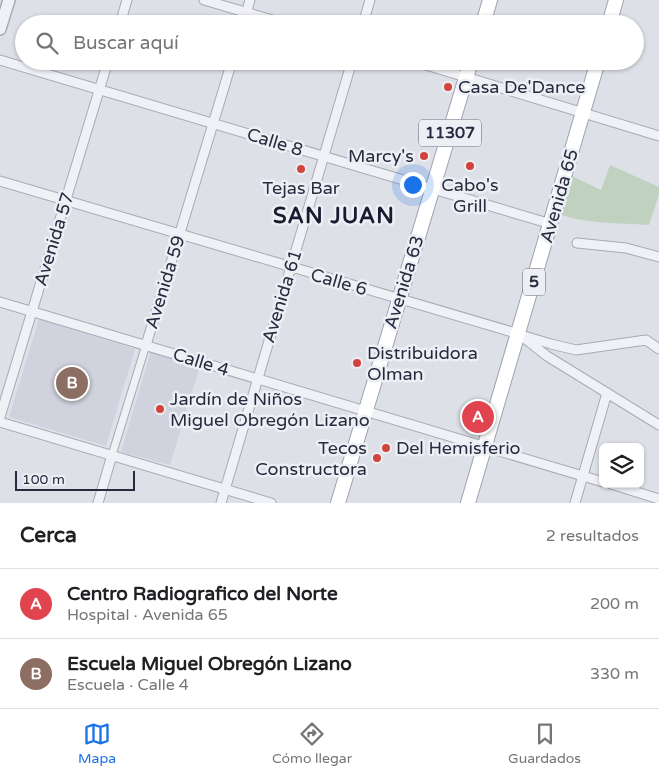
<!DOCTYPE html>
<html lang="es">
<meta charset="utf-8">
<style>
:root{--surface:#fff;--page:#f6f6f6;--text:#202124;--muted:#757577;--line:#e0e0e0;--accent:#1a73e8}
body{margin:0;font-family:"Varela Round",sans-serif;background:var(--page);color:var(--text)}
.controls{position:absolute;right:15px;bottom:15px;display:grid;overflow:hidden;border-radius:8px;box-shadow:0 1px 4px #0004}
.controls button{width:45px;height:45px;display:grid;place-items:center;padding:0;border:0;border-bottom:1px solid var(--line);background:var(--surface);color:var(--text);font:25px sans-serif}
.scale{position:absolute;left:15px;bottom:12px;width:120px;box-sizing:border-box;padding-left:5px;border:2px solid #272b3f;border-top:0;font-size:14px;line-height:18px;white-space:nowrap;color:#272b3f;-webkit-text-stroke:4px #edeff5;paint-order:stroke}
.you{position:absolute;left:412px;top:184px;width:18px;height:18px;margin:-12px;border:4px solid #fff;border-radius:50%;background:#1a73e8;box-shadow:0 0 0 8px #1a73e833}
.badge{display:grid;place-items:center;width:32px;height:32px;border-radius:50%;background:var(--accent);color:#fff;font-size:16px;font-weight:700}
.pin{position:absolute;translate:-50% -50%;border:2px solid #fff;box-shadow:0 1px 5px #0006}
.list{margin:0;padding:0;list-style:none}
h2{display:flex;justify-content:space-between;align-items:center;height:65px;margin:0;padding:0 20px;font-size:21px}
h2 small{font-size:16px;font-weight:400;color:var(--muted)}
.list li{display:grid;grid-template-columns:32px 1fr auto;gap:15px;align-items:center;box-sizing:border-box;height:70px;padding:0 20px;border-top:1px solid var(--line)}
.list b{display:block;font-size:19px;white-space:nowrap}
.list p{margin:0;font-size:16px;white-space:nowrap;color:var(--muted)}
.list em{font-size:16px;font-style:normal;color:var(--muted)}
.icon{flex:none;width:28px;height:28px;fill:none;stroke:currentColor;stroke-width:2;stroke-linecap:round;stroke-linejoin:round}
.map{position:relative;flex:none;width:659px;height:503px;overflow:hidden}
.search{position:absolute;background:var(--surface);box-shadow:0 1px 4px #0004;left:15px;right:15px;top:15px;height:55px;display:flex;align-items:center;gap:12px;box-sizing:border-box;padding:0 18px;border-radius:28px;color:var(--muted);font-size:19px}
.sheet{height:205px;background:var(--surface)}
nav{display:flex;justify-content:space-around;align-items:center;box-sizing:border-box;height:70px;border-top:1px solid var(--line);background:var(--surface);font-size:14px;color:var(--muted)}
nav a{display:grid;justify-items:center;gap:2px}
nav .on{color:var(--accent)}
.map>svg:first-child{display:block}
.built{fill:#d0d2dd}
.green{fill:#c0d2bf}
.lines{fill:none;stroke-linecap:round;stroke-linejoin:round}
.pedestrian-casing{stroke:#a7aab5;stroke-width:9}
.minor-casing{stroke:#a7aab5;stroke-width:11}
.tertiary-casing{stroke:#a7aab5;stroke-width:14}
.primary-casing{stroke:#9da2b4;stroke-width:16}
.pedestrian{stroke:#f0f1f6;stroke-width:7}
.minor{stroke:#f0f1f6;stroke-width:9}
.tertiary{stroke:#f0f1f6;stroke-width:11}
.primary{stroke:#fff;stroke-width:14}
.poi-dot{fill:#d1443e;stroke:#edeff5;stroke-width:2}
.labels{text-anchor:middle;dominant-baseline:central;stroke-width:5;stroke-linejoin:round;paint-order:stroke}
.shield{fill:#edeff5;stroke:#626676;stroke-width:1}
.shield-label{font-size:16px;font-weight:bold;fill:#272b3f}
.poi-label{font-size:18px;fill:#272b3f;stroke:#edeff5;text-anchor:start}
.street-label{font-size:18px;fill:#272b3f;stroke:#edeff5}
.district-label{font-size:22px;font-weight:bold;letter-spacing:1px;fill:#191c30;stroke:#edeff5}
</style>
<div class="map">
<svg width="659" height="503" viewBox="0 0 659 503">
<rect width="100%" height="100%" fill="#dee0e8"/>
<!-- built -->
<g class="built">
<polygon points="39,319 135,349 106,446 9,417"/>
<polygon points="151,351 200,366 170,465 121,452"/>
</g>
<!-- green -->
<path class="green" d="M610,165L659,187V194L649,225C619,223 587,224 558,214L570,175L601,190Z"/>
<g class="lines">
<!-- pedestrian casing -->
<g class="pedestrian-casing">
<polyline id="pedestrian" points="112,455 146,345"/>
</g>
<!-- minor casing -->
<g class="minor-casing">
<g id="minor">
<polyline points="204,0 286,24"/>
<polyline points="120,24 127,0"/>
<polyline points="243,24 250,0"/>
<polyline points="363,24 370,0"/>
<polyline points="0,60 551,224"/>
<polyline points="413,61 659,136"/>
<polyline points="0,181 519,334 547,356 659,425"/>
<polyline points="577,243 626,248 659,257"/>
<polyline points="0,302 603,482"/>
<polyline points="524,336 551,344 576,350 646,340 659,349"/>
<polyline points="146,345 232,61"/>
<polyline points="0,417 108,61"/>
<polyline points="0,422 271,503"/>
<polyline points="611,484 659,499"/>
<polyline points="98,503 112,455"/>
<polyline points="221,503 352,61"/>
<polyline points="575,503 607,393"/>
</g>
</g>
<!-- tertiary casing -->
<g class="tertiary-casing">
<polyline id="tertiary" points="0,29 9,0"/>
</g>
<!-- primary casing -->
<g class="primary-casing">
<g id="primary">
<polyline points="483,24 490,0"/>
<polyline points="609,24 616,0"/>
<polyline points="338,503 471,61"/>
<polyline points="468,503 598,61"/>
</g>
</g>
<!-- pedestrian -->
<use href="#pedestrian" class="pedestrian"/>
<!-- minor -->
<use href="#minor" class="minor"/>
<!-- tertiary -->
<use href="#tertiary" class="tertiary"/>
<!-- primary -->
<use href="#primary" class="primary"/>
</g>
<!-- markers -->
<g class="poi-dot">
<circle cx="448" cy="87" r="5"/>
<circle cx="424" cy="156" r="5"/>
<circle cx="470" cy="166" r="5"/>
<circle cx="301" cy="169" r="5"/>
<circle cx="357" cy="363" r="5"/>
<circle cx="160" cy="409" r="5"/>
<circle cx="386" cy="448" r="5"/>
<circle cx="377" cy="458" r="5"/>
</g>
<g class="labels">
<!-- shield labels -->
<g class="shield">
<rect x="419" y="119.5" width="62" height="27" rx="4"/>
<rect x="523" y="268.5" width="22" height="27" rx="4"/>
</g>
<g class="shield-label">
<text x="450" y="133">11307</text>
<text x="534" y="282">5</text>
</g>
<!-- poi labels -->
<g class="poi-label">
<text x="458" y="87">Casa De'Dance</text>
<text x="414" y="156" text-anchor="end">Marcy's</text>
<text x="470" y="185" text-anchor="middle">Cabo's<tspan x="470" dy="21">Grill</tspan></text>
<text x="301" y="188" text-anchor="middle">Tejas Bar</text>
<text x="367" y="353">Distribuidora<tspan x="367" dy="21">Olman</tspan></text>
<text x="170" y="399">Jardín de Niños<tspan x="170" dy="21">Miguel Obregón Lizano</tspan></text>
<text x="367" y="448" text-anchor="end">Tecos<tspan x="367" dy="21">Constructora</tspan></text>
<text x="396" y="448">Del Hemisferio</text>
</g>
<!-- street labels -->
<g class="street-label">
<text transform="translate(275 142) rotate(17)">Calle 8</text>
<text transform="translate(559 196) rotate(-74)">Avenida 65</text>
<text transform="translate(54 239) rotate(-73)">Avenida 57</text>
<text transform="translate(165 282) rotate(-73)">Avenida 59</text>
<text transform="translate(339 282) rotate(16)">Calle 6</text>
<text transform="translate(404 282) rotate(-73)">Avenida 63</text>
<text transform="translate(282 296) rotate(-73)">Avenida 61</text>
<text transform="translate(201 362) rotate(17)">Calle 4</text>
</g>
<!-- district labels -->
<g class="district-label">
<text x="334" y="216">SAN JUAN</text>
</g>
</g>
</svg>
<div class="controls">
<button><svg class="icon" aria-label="layers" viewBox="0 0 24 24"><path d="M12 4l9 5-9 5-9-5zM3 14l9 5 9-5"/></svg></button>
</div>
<div class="scale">100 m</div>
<div class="you"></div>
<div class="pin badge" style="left:478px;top:417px;background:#e0444e">A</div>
<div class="pin badge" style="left:72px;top:383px;background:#8d6e63">B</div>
<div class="search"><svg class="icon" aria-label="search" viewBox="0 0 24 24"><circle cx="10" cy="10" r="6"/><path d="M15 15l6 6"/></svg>Buscar aquí</div>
</div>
<section class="sheet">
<h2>Cerca<small>2 resultados</small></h2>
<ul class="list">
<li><span class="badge" style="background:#e0444e">A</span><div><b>Centro Radiografico del Norte</b><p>Hospital · Avenida 65</p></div><em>200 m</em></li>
<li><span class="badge" style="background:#8d6e63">B</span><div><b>Escuela Miguel Obregón Lizano</b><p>Escuela · Calle 4</p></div><em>330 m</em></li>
</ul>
</section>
<nav>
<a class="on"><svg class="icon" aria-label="map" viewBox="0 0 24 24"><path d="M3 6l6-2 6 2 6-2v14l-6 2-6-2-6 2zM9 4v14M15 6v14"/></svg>Mapa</a>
<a><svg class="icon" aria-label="directions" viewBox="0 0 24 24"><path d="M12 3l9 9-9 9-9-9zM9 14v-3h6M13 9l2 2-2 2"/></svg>Cómo llegar</a>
<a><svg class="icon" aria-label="saved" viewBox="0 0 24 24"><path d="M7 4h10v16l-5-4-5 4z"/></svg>Guardados</a>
</nav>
